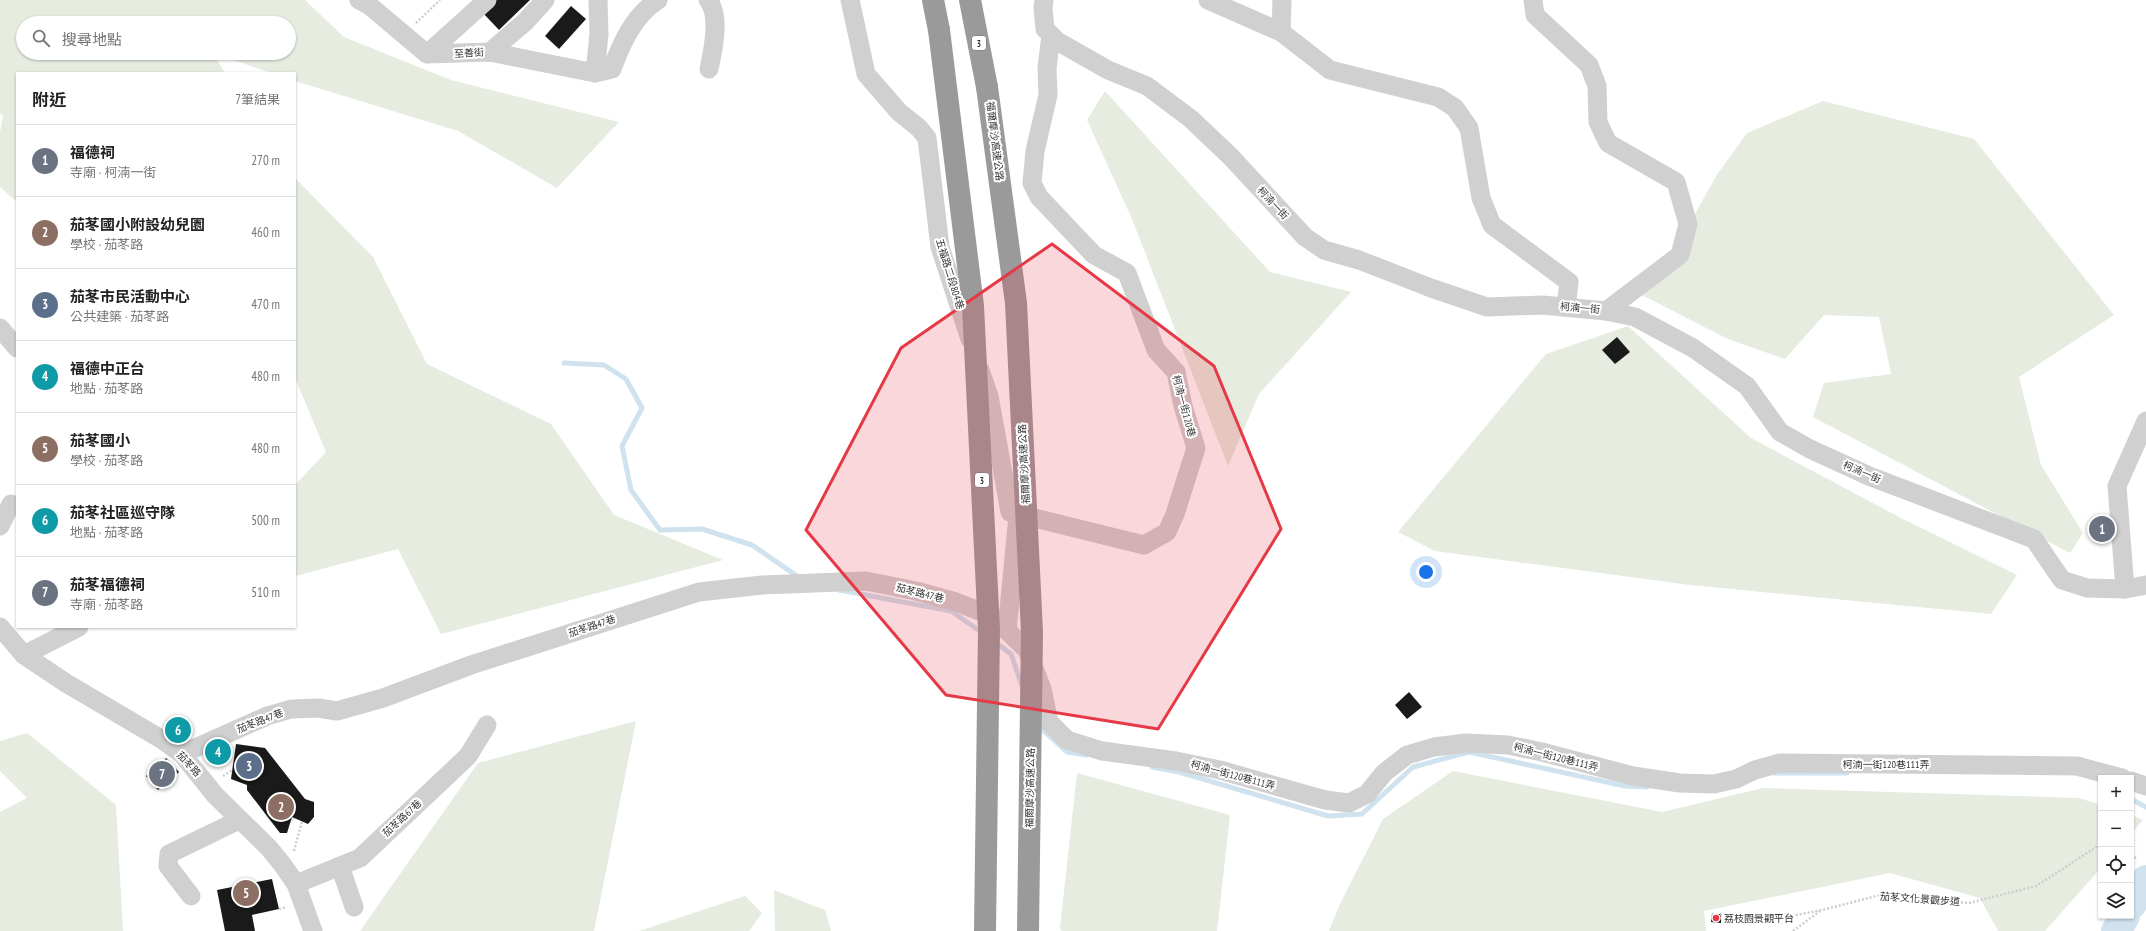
<!DOCTYPE html>
<html lang="zh-TW">
<meta charset="utf-8">
<style>
:root{--surface:#fff;--page:#f2f2f2;--text:#222;--muted:#767676;--line:#e0e0e0;--accent:#111827}
body{margin:0;font-family:"PT Sans Narrow","Noto Sans TC",sans-serif;background:var(--page);color:var(--text)}
.controls{position:absolute;right:12px;bottom:12px;display:grid;overflow:hidden;border-radius:0px;box-shadow:0 1px 3px #0004}
.controls button{width:36px;height:36px;display:grid;place-items:center;padding:0;border:0;border-bottom:1px solid var(--line);background:var(--surface);color:var(--text);font:20px sans-serif}
.you{position:absolute;left:1426px;top:572px;width:14px;height:14px;margin:-10px;border:3px solid #fff;border-radius:50%;background:#1a73e8;box-shadow:0 0 0 6px #1a73e833}
.badge{display:grid;place-items:center;width:26px;height:26px;border-radius:50%;background:var(--accent);color:#fff;font-size:13px;font-weight:700}
.pin{position:absolute;translate:-50% -50%;border:2px solid #fff;box-shadow:0 1px 4px #0006}
.list{margin:0;padding:0;list-style:none}
h2{display:flex;justify-content:space-between;align-items:center;height:52px;margin:0;padding:0 16px;font-size:17px}
h2 small{font-size:13px;font-weight:400;color:var(--muted)}
.list li{display:grid;grid-template-columns:26px 1fr auto;gap:12px;align-items:center;box-sizing:border-box;height:72px;padding:0 16px;border-top:1px solid var(--line)}
.list b{display:block;font-size:15px;white-space:nowrap}
.list p{margin:0;font-size:13px;white-space:nowrap;color:var(--muted)}
.list em{font-size:13px;font-style:normal;color:var(--muted)}
.icon{flex:none;width:22px;height:22px;fill:none;stroke:currentColor;stroke-width:2;stroke-linecap:round;stroke-linejoin:round}
.map{position:relative;flex:none;width:2146px;height:931px;overflow:hidden}
.search{position:absolute;background:var(--surface);box-shadow:0 1px 3px #0004;left:16px;top:16px;width:280px;height:44px;display:flex;align-items:center;gap:10px;box-sizing:border-box;padding:0 14px;border-radius:22px;color:var(--muted);font-size:15px}
.panel{position:absolute;background:var(--surface);box-shadow:0 1px 3px #0004;left:16px;top:72px;width:280px;height:556px;border-radius:0px}
.map>svg:first-child{display:block}
.green{fill:#e6ecdf}
.lines{fill:none;stroke-linecap:round;stroke-linejoin:round}
.stream{stroke:#cfe2ee;stroke-width:5}
.river{stroke:#cfe2ee;stroke-width:30}
.building{fill:#1a1a1a}
.path{stroke:#cdcdcd;stroke-width:2.5;stroke-dasharray:2 2;stroke-linecap:butt}
.minor{stroke:#d0d0d0;stroke-width:19}
.highway{stroke:#9a9a9a;stroke-width:22}
.highway-bridge{stroke:#9a9a9a;stroke-width:22}
.marked{fill:#e63946;fill-opacity:0.2;stroke:#e63946;stroke-width:3;stroke-linejoin:round}
.poi-dot{fill:#e63946;stroke:#fff;stroke-width:1.5}
.labels{text-anchor:middle;dominant-baseline:central;stroke-width:4;stroke-linejoin:round;paint-order:stroke}
.shield{fill:#fff;stroke:#707070;stroke-width:1}
.shield-label{font-size:9px;font-weight:bold;fill:#333}
.street-label{font-size:10px;fill:#333;stroke:#fff}
.poi-label{font-size:10px;fill:#333;stroke:#fff;text-anchor:start}
</style>
<div class="map">
<svg width="2146" height="931" viewBox="0 0 2146 931">
<rect width="100%" height="100%" fill="#fff"/>
<!-- green -->
<g class="green">
<polygon points="0,0 305,0 344,37 451,80 619,122 557,188 458,131 295,81 295,73 271,73 214,53 289,53 289,23 23,23 23,53 213,53 225,73 17,73 17,202 0,187 0,132 3,116 0,113"/>
<polygon points="1105,91 1270,272 1351,292 1259,394 1228,466 1132,219 1087,120"/>
<polygon points="1823,101 1974,139 2114,315 2019,377 2041,465 2083,533 2070,553 1813,417 1824,383 1891,374 1879,317 1824,315 1785,359 1728,339 1626,287 1662,274 1716,176 1747,133"/>
<polygon points="295,178 373,257 427,364 551,424 614,515 723,560 441,634 398,549 295,576 295,485 326,452 295,378"/>
<polygon points="1628,326 1751,438 1901,518 2017,575 1991,614 1690,585 1435,551 1398,532 1546,354"/>
<polygon points="636,721 594,931 360,931 478,763"/>
<polygon points="27,733 116,805 123,931 0,931 0,812 27,798 0,771 0,741"/>
<polygon points="1453,771 1662,812 1763,788 2079,798 2101,805 2101,868 2045,931 1998,931 1980,898 1890,873 1704,911 1706,931 1329,931 1339,906 1383,819"/>
<polygon points="1077,773 1230,815 1217,931 1062,931 1060,928"/>
<polygon points="2131,815 2143,820 2131,834"/>
<polygon points="774,890 825,910 831,931 775,931"/>
<polygon points="745,896 762,913 749,931 639,931"/>
</g>
<g class="lines">
<!-- stream -->
<g class="stream">
<polyline points="564,363 604,365 626,379 642,408 622,446 631,490 660,530 702,529 752,545 800,578"/>
<polyline points="839,590 951,611 984,634"/>
<polyline points="995,642 1011,654 1022,686"/>
<polyline points="1037,725 1067,752 1087,755"/>
<polyline points="1152,767 1179,772 1328,816 1362,814 1413,767 1469,752 1625,786 1647,787"/>
<polyline points="1773,773 1847,773"/>
<polyline points="2131,799 2146,807"/>
</g>
<!-- river -->
<g class="river">
<polyline points="2131,905 2146,880"/>
<polyline points="2116,931 2125,916"/>
</g>
</g>
<!-- building -->
<g class="building">
<polygon points="496,0 530,0 499,30 483,13"/>
<polygon points="571,6 586,19 559,49 545,36"/>
<polygon points="1617,337 1630,352 1615,364 1602,350"/>
<polygon points="2103,519 2112,526 2101,539 2092,532"/>
<polygon points="1409,692 1422,707 1407,719 1395,705"/>
<polygon points="174,720 188,728 181,739 167,732"/>
<polygon points="224,742 230,756 212,763 207,749"/>
<polygon points="236,744 265,748 305,799 314,802 314,817 308,824 292,817 287,833 280,833 247,790 247,785 231,779"/>
<polygon points="166,758 179,772 158,790 146,776"/>
<polygon points="272,879 279,909 252,915 255,931 225,931 217,890"/>
<polygon points="1712,914 1721,914 1721,923 1711,922"/>
</g>
<g class="lines">
<!-- path -->
<g class="path">
<polyline points="416,23 440,0"/>
<polyline points="223,776 232,770"/>
<polyline points="294,851 302,821"/>
<polyline points="2131,855 2136,858"/>
<polyline points="279,909 286,907"/>
<polyline points="1712,914 1786,917 1822,910 1880,895 1969,903 2036,886 2101,844"/>
<polyline points="1793,931 1820,911"/>
</g>
<!-- minor -->
<g class="minor">
<path d="M359,0L370,6L427,54L490,52L595,73L612,69C621,44 634,15 658,0"/>
<path d="M708,0C721,15 713,51 709,69"/>
<polyline points="850,0 866,74 899,112 919,128 927,138 940,247 970,339"/>
<polyline points="1044,0 1043,8 1045,29 1057,41 1108,70 1147,86 1191,119 1231,157 1305,237 1324,250 1359,260 1431,288 1487,307 1542,305 1606,311 1635,317 1693,348 1747,386 1780,432 1810,449 1869,476 2034,539 2062,580 2087,588 2125,589 2146,585"/>
<polyline points="1208,0 1281,32 1330,70 1438,97 1455,108 1469,128 1481,198 1492,225 1569,282 1566,307"/>
<polyline points="1533,0 1535,15 1589,65 1597,86 1598,122 1608,143 1676,182 1688,224 1680,255 1606,311"/>
<polyline points="1281,32 1282,0"/>
<polyline points="490,52 525,22 545,0"/>
<polyline points="427,54 487,0"/>
<polyline points="595,73 599,34 598,0"/>
<polyline points="0,328 17,348"/>
<polyline points="980,370 989,396 1010,512 1144,545 1167,532 1175,514 1196,448 1183,406 1176,372 1156,350 1127,273 1094,255 1039,197 1032,183 1035,151 1048,95 1047,68 1051,35"/>
<polyline points="0,526 11,504"/>
<polyline points="2125,589 2117,486 2146,421"/>
<polyline points="0,627 24,655 66,683 161,739 182,754 215,795 269,848 282,864 296,884 313,931"/>
<polyline points="1007,631 1018,515"/>
<polyline points="24,655 79,627"/>
<polyline points="182,754 267,716 291,709 318,708 337,711 383,698 471,665 699,592 762,585 866,581 916,591 956,602 992,616 1027,650 1042,689 1049,722 1067,740 1102,751 1176,761 1220,770 1325,800 1349,803 1367,794 1384,773 1407,755 1434,747 1466,743 1508,745 1542,752 1633,776 1680,783 1714,784 1736,779 1755,770 1780,763 2077,766 2122,778"/>
<polyline points="2131,781 2146,786"/>
<polyline points="340,866 354,907"/>
<polyline points="296,884 360,858 468,756 487,725"/>
<polyline points="191,896 168,866 169,854 239,820"/>
</g>
<!-- highway -->
<g class="highway">
<polyline points="933,0 939,30"/>
<polyline points="970,0 987,87"/>
</g>
<!-- highway-bridge -->
<g class="highway-bridge">
<polyline points="939,30 973,306 989,630 985,931"/>
<polyline points="987,87 1016,303 1032,632 1028,931"/>
</g>
</g>
<!-- marked area -->
<path class="marked" d="M1052,244L1214,366L1281,529L1158,729L946,695L806,530L901,348Z"/>
<!-- markers -->
<circle class="poi-dot" cx="1716" cy="918" r="4"/>
<g class="labels">
<!-- shield labels -->
<g class="shield">
<rect x="972" y="36" width="14" height="14" rx="3"/>
<rect x="975" y="473" width="14" height="14" rx="3"/>
</g>
<g class="shield-label">
<text x="979" y="43">3</text>
<text x="982" y="480">3</text>
</g>
<!-- street labels -->
<g class="street-label">
<text transform="translate(469 53) rotate(-4)">至善街</text>
<text transform="translate(995 141) rotate(83)">福爾摩沙高速公路</text>
<text transform="translate(1273 203) rotate(47)">柯湳一街</text>
<text transform="translate(950 274) rotate(73)">五福路二段804巷</text>
<text transform="translate(1580 308) rotate(5)">柯湳一街</text>
<text transform="translate(1184 406) rotate(75)">柯湳一街120巷</text>
<text transform="translate(1024 464) rotate(-93)">福爾摩沙高速公路</text>
<text transform="translate(1862 472) rotate(23)">柯湳一街</text>
<text transform="translate(920 593) rotate(14)">茄苳路47巷</text>
<text transform="translate(592 626) rotate(-18)">茄苳路47巷</text>
<text transform="translate(260 721) rotate(-21)">茄苳路47巷</text>
<text transform="translate(1556 757) rotate(14)">柯湳一街120巷111弄</text>
<text transform="translate(189 764) rotate(47)">茄苳路</text>
<text x="1886" y="764">柯湳一街120巷111弄</text>
<text transform="translate(1233 775) rotate(15)">柯湳一街120巷111弄</text>
<text transform="translate(1030 788) rotate(-89)">福爾摩沙高速公路</text>
<text transform="translate(402 818) rotate(-43)">茄苳路67巷</text>
<text transform="translate(1920 899) rotate(4)">茄苳文化景觀步道</text>
</g>
<!-- poi labels -->
<g class="poi-label">
<text x="1724" y="918">荔枝園景觀平台</text>
</g>
</g>
</svg>
<div class="controls">
<button>+</button>
<button>−</button>
<button><svg class="icon" aria-label="locate" viewBox="0 0 24 24"><circle cx="12" cy="12" r="6"/><path d="M12 2v4M12 18v4M2 12h4M18 12h4"/></svg></button>
<button><svg class="icon" aria-label="layers" viewBox="0 0 24 24"><path d="M12 4l9 5-9 5-9-5zM3 14l9 5 9-5"/></svg></button>
</div>
<div class="you"></div>
<div class="pin badge" style="left:2102px;top:529px;background:#6b7280">1</div>
<div class="pin badge" style="left:281px;top:807px;background:#8d6e63">2</div>
<div class="pin badge" style="left:249px;top:766px;background:#5c6f8a">3</div>
<div class="pin badge" style="left:218px;top:752px;background:#0f9aa8">4</div>
<div class="pin badge" style="left:246px;top:893px;background:#8d6e63">5</div>
<div class="pin badge" style="left:178px;top:730px;background:#0f9aa8">6</div>
<div class="pin badge" style="left:162px;top:774px;background:#6b7280">7</div>
<div class="search"><svg class="icon" aria-label="search" viewBox="0 0 24 24"><circle cx="10" cy="10" r="6"/><path d="M15 15l6 6"/></svg>搜尋地點</div>
<section class="panel">
<h2>附近<small>7筆結果</small></h2>
<ul class="list">
<li><span class="badge" style="background:#6b7280">1</span><div><b>福德祠</b><p>寺廟 · 柯湳一街</p></div><em>270 m</em></li>
<li><span class="badge" style="background:#8d6e63">2</span><div><b>茄苳國小附設幼兒園</b><p>學校 · 茄苳路</p></div><em>460 m</em></li>
<li><span class="badge" style="background:#5c6f8a">3</span><div><b>茄苳市民活動中心</b><p>公共建築 · 茄苳路</p></div><em>470 m</em></li>
<li><span class="badge" style="background:#0f9aa8">4</span><div><b>福德中正台</b><p>地點 · 茄苳路</p></div><em>480 m</em></li>
<li><span class="badge" style="background:#8d6e63">5</span><div><b>茄苳國小</b><p>學校 · 茄苳路</p></div><em>480 m</em></li>
<li><span class="badge" style="background:#0f9aa8">6</span><div><b>茄苳社區巡守隊</b><p>地點 · 茄苳路</p></div><em>500 m</em></li>
<li><span class="badge" style="background:#6b7280">7</span><div><b>茄苳福德祠</b><p>寺廟 · 茄苳路</p></div><em>510 m</em></li>
</ul>
</section>
</div>
